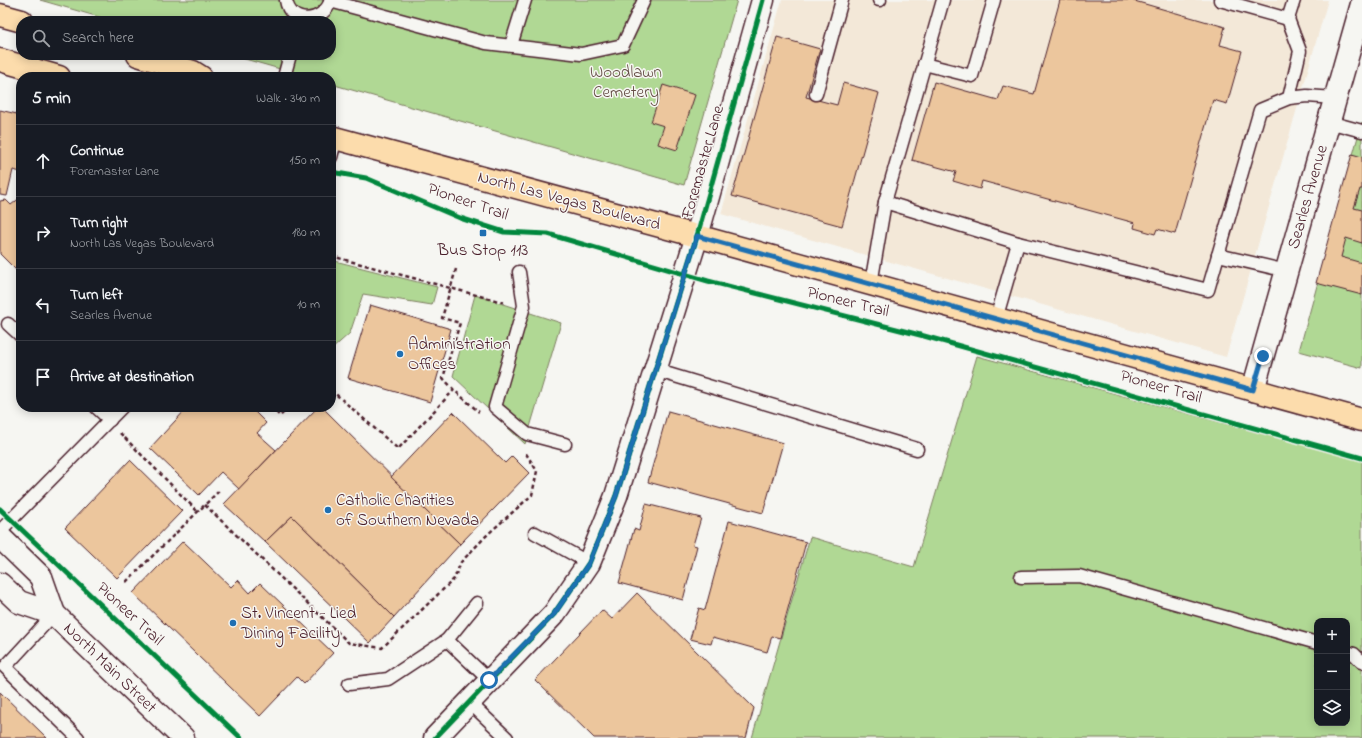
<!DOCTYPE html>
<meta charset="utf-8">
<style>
:root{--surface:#171b24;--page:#242831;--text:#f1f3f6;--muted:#9ea1a6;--line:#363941}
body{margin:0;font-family:"Indie Flower",sans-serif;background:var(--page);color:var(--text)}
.controls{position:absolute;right:12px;bottom:12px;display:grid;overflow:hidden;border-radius:8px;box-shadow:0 2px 10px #0003}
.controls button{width:36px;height:36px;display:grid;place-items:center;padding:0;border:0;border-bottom:1px solid var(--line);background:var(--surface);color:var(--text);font:20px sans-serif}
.stop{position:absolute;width:12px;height:12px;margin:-9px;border:3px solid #1f6fb2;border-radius:50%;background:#fff}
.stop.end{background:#1f6fb2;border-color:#fff;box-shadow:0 1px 4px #0008}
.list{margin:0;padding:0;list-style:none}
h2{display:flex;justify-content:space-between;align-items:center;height:52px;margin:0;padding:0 16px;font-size:17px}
h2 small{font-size:13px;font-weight:400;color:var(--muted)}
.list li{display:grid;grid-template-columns:26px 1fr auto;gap:12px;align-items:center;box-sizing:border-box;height:72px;padding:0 16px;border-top:1px solid var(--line)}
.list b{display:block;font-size:15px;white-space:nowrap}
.list p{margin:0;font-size:13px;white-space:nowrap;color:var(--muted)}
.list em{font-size:13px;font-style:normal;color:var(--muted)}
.icon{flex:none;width:22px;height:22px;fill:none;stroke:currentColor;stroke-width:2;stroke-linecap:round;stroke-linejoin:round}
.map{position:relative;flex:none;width:1362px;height:738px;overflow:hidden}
.search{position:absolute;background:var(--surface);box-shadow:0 2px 10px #0003;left:16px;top:16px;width:320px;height:44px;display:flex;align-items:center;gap:10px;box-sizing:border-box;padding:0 14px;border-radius:16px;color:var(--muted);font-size:15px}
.panel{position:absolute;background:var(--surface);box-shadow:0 2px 10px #0003;left:16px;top:72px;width:320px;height:340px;border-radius:16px}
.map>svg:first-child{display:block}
.built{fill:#f3e8d8}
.green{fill:#b0d894;stroke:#7d7c60;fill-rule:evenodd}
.building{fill:#ecc69d;stroke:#4a1f2b}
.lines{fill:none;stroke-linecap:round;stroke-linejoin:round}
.service-casing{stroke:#4a1f2b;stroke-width:15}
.minor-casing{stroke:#4a1f2b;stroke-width:25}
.tertiary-casing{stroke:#4a1f2b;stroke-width:25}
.secondary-casing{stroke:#4a1f2b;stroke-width:25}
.primary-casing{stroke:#4a1f2b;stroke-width:25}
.path{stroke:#4a1f2b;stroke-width:2.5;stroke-dasharray:4 3;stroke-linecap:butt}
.service{stroke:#f6f6f2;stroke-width:12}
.minor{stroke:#f6f6f2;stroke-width:22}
.tertiary{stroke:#f6f6f2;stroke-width:22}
.secondary{stroke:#f6f6f2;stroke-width:22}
.primary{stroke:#fcdcac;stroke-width:22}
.cycleway-casing{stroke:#f6f6f2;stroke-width:8}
.cycleway{stroke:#00873e;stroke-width:5}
.route{stroke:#1f6fb2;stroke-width:5}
.poi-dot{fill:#1f6fb2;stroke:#f6f6f2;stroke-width:1.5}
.labels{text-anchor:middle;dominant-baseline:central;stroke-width:3;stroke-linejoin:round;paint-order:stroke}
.park-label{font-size:17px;fill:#644d45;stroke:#f6f6f2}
.street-label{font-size:17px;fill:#4a1f2b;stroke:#f6f6f2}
.poi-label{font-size:17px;fill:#4a1f2b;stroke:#f6f6f2;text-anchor:start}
</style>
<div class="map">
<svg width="1362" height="738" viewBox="0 0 1362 738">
<rect width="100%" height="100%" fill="#f6f6f2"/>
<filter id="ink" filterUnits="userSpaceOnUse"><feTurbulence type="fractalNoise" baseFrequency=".025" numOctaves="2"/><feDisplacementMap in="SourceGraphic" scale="8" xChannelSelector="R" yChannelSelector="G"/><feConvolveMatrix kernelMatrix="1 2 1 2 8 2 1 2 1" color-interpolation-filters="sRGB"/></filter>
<g filter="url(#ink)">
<!-- built -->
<polygon class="built" points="782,0 1328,0 1226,357 721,214"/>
<!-- green -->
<g class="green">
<polygon points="40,0 737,0 684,185 331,84 331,77 308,77 231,55 331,55 331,21 113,21"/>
<polygon points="1362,122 1362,368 1299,351"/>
<polygon points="331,260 437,287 432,305 363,294 350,333 331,350"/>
<polygon points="475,295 561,323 525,444 453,376"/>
<path d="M977,356L1362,461V738H752L810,537L914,567ZM1317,621H1347V723H1317Z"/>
</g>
<!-- building -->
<g class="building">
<polygon points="1060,0 1131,0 1225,27 1220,45 1242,51 1227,104 1213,100 1175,234 1157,229 1155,234 1134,228 1135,223 982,181 980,189 953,181 956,172 912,160 934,82 998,100 1003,86 1034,94"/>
<polygon points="777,37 820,49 806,97 837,105 843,83 879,93 842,226 732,196"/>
<polygon points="663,85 695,95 677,150 658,144 664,126 651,122"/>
<polygon points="0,110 21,115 21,172 13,170 7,196 0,195"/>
<polygon points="1352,154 1362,157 1362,189 1360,189 1354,208 1362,210 1362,243 1346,238 1341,257 1362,263 1362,295 1316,283"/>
<polygon points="21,197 21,275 0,254 0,201 6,200 11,205"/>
<polygon points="370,305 451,329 430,402 348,378"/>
<polygon points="188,407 250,407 266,423 257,433 276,450 239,489 221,472 199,495 150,448"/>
<polygon points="318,407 322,407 460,544 394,617 292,516 265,542 224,504"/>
<polygon points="668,411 783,443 763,513 648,482"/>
<polygon points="453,412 505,463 512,456 529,473 460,544 391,477"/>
<polygon points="130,460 182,511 117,578 65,528"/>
<polygon points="646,504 701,518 693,545 697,546 683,600 619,583 634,529 639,531"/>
<polygon points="292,516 394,617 370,643 265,542"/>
<polygon points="729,521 806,542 780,638 772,636 767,652 713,637 711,644 690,639 699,608 705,610"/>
<polygon points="183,541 231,587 238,580 250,593 260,583 333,653 304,684 297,677 260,716 133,593"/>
<polygon points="637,593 754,708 746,738 594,738 535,680 602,610 612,619"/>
<polygon points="0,692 47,738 0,738"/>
</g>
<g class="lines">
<!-- service casing -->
<g class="service-casing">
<g id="service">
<path d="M286,0C290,26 323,24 331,0"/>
<polyline points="879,0 880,0"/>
<polyline points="1220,0 1288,19 1294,0"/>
<polyline points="330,1 486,43 581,54 623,45 644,0"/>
<polyline points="1288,19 1300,51 1289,98"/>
<polyline points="511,45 525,0"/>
<polyline points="924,64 972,76 994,0"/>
<polyline points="284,77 290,55"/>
<polyline points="816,94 842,0"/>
<polyline points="1329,122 1362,131"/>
<polyline points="331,157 336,138"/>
<polyline points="885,202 1018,243 996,319"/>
<polyline points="1018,243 1208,290 1260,110 1289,98 1307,96 1335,98"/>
<polyline points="1218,255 1287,271"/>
<polyline points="519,272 524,306 495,407 527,434 565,444"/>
<polyline points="871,284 885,202 943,0"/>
<polyline points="8,324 21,336"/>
<polyline points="655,370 917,449"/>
<polyline points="96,407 110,420"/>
<polyline points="0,531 122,407"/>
<polyline points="535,533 589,563"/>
<polyline points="1021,577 1079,576 1317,643"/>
<polyline points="54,614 5,667 78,738"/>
<polyline points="447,640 477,603"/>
<polyline points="1347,652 1354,654 1362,662"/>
<polyline points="349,684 388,679 447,640 489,680"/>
<polyline points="469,702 507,738"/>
</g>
</g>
<!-- minor casing -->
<g class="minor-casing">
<polyline id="minor" points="435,738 554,614 589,563 616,496 697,236 763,0"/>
</g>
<!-- tertiary casing -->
<g class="tertiary-casing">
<polyline id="tertiary" points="1253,390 1362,4"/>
</g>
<!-- secondary casing -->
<g class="secondary-casing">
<g id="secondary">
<polyline points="0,537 41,577 54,614"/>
<polyline points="0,584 19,602 54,614 183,738"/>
</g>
</g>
<!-- primary casing -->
<g class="primary-casing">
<g id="primary">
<polyline points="0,15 22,21"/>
<polyline points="138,55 193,72 201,77"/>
<polyline points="0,60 59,77"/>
<polyline points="331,137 697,236 1362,420"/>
</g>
</g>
<!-- path -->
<g class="path">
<polyline points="331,256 506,303"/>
<polyline points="456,269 442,318 460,323 443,378 454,390 479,412"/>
<polyline points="331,390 398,449 454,390"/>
<polyline points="271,407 280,416 289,407"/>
<polyline points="120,433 198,512"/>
<polyline points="205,505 349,643 382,648 454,579 461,562 488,534 532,495 537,471 525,452"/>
<polyline points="126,582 221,489"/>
</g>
<!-- service -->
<use href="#service" class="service"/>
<!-- minor -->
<use href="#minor" class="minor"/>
<!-- tertiary -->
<use href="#tertiary" class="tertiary"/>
<!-- secondary -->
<use href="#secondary" class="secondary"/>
<!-- primary -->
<use href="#primary" class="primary"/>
<!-- cycleway casing -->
<g class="cycleway-casing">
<g id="cycleway">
<polyline points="331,172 366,178 460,218 504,232 548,234 708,281 924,336 1362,458"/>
<polyline points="0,509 241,738"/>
<polyline points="435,738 554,614 589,563 616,496 697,236 763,0"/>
</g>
</g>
<!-- cycleway -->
<use href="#cycleway" class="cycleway"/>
</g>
</g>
<g class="lines" filter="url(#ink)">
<!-- route -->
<polyline class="route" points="489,680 554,614 589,563 616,496 697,236 1253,390 1263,356"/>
</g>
<!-- markers -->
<g class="poi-dot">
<rect x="479" y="229" width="8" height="8" rx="2"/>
<circle cx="400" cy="354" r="4"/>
<circle cx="328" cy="510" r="4"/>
<circle cx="233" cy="623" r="4"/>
</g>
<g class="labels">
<!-- park labels -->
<g class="park-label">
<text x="626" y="72">Woodlawn<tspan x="626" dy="20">Cemetery</tspan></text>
</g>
<!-- street labels -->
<g class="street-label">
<text transform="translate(703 162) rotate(-74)">Foremaster Lane</text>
<text transform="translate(1308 197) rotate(-74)">Searles Avenue</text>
<text transform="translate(569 201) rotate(15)">North Las Vegas Boulevard</text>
<text transform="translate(468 202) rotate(19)">Pioneer Trail</text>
<text transform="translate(848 302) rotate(14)">Pioneer Trail</text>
<text transform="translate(1161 387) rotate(16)">Pioneer Trail</text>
<text transform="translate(130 614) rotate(43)">Pioneer Trail</text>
<text transform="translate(110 668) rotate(44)">North Main Street</text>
</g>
<!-- poi labels -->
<g class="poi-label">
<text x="483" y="250" text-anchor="middle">Bus Stop 113</text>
<text x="408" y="344">Administration<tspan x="408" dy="20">Offices</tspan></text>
<text x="336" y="500">Catholic Charities<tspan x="336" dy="20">of Southern Nevada</tspan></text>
<text x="241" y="613">St. Vincent - Lied<tspan x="241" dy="20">Dining Facility</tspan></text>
</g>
</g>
</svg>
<div class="controls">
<button>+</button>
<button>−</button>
<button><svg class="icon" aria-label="layers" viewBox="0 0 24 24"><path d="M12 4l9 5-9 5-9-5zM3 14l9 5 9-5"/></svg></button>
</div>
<div class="stop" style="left:489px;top:680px"></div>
<div class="stop end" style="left:1263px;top:356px"></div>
<div class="search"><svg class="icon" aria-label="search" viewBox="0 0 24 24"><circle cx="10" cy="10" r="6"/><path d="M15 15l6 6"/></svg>Search here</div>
<section class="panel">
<h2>5 min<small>Walk · 340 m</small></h2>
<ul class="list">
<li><svg class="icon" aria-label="ahead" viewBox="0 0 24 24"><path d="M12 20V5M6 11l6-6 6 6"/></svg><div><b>Continue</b><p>Foremaster Lane</p></div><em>150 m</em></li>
<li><svg class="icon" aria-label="right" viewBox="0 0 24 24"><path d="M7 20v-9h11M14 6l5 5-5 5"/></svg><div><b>Turn right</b><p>North Las Vegas Boulevard</p></div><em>180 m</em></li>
<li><svg class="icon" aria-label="left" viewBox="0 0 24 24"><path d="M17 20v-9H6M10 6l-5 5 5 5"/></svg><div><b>Turn left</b><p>Searles Avenue</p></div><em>10 m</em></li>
<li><svg class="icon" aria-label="arrive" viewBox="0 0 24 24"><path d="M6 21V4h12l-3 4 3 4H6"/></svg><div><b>Arrive at destination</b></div></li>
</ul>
</section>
</div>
